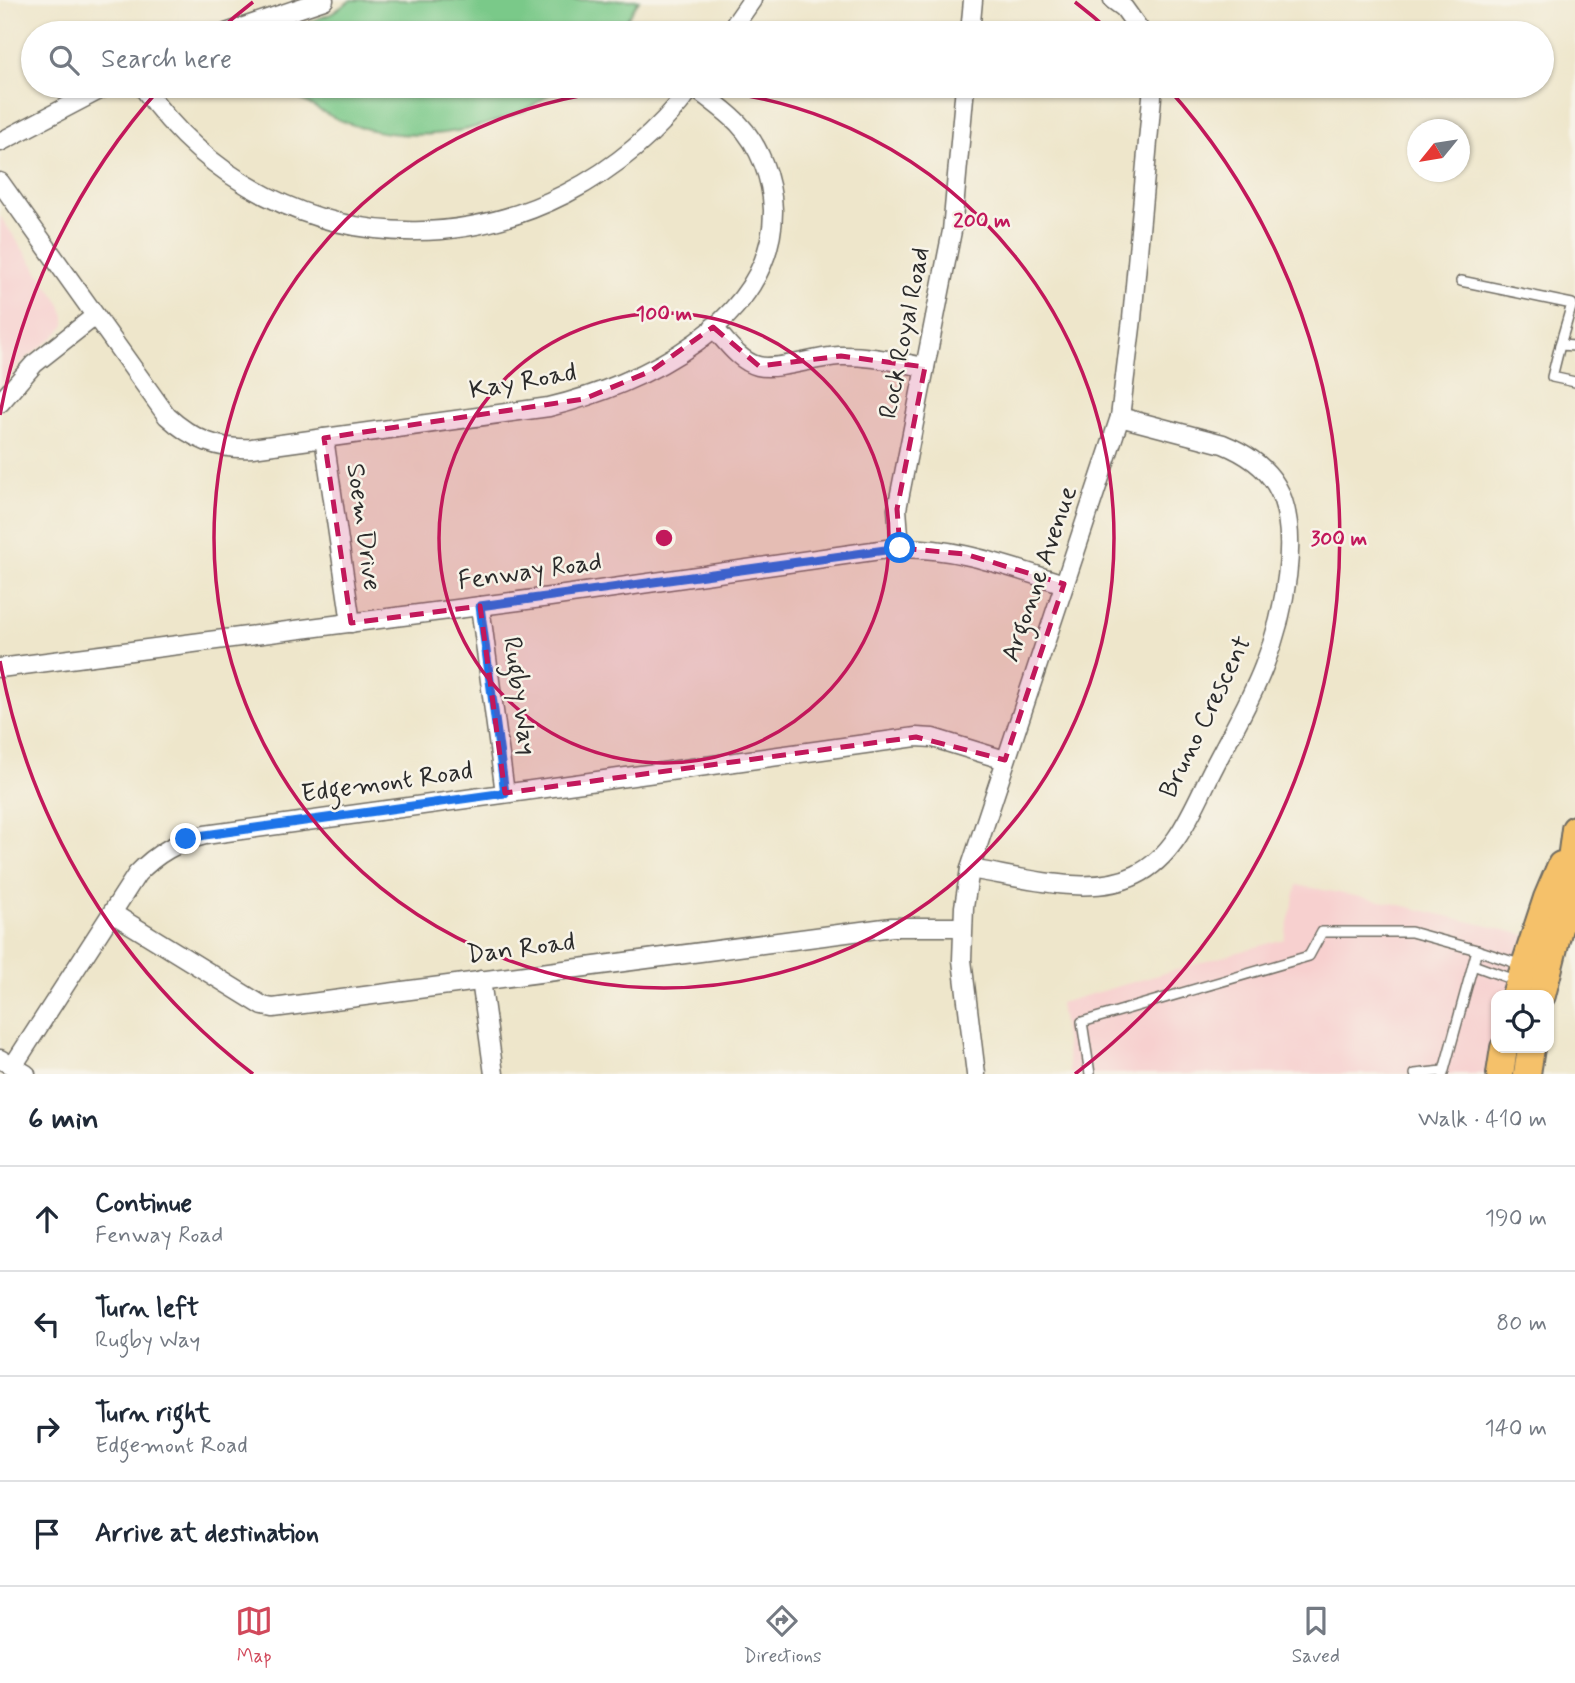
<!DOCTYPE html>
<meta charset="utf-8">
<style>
:root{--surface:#fff;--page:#f6f6f7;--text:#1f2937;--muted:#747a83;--line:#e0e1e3;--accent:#d1495b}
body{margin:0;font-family:Mynerve,sans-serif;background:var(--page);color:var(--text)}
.controls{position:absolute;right:21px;bottom:21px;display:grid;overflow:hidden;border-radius:14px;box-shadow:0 2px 5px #0004}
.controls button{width:63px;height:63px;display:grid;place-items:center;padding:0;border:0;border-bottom:2px solid var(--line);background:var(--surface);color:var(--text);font:35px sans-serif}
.compass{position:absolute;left:1407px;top:119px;width:63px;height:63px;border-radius:50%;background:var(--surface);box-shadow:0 2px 5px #0004;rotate:240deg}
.stop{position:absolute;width:21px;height:21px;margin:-16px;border:5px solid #1a73e8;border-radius:50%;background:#fff}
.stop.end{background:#1a73e8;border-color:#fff;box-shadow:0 2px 7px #0008}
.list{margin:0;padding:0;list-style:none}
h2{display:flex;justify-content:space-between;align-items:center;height:91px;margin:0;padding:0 28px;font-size:30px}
h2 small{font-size:23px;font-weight:400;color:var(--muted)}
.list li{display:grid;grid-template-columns:46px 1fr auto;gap:21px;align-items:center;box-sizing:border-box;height:105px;padding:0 28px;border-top:2px solid var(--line)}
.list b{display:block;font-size:26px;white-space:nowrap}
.list p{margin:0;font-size:23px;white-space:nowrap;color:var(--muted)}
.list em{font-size:23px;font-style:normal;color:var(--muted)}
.icon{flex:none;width:38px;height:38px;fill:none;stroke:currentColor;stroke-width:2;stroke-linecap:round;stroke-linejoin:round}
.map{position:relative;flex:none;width:1575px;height:1074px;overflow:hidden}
.search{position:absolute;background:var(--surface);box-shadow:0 2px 5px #0004;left:21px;right:21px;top:21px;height:77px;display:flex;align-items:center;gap:18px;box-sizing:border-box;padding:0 24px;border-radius:38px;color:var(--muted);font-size:26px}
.sheet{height:511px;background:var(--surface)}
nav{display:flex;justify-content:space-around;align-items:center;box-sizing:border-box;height:98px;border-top:2px solid var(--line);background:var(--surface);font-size:19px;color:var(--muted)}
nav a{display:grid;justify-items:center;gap:4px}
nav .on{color:var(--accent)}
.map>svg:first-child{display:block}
.built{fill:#f7d0cf}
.green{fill:#7ac989;stroke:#527a5a;stroke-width:2}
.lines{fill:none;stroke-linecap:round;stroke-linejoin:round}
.lane-casing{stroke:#6f6c63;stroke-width:12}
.street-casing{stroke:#6f6c63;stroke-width:21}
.primary-casing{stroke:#6f6c63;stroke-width:30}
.lane{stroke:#fff;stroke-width:9}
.street{stroke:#fff;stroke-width:18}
.primary{stroke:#f5c16b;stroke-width:26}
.route{stroke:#1a73e8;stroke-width:9}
.marked{fill:#c2185b;fill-opacity:0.2;stroke:#c2185b;stroke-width:5;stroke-dasharray:14 9;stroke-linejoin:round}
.ring{fill:none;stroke:#c2185b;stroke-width:3.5}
.labels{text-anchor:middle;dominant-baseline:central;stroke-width:5;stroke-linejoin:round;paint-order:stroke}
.street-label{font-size:26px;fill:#2b2b2b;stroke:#f7f3e8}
.centre{fill:#c2185b;stroke:#f7f3e8;stroke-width:3.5}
.ring-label{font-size:21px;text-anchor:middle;font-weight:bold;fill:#c2185b;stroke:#f7f3e8;stroke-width:5;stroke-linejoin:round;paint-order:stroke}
</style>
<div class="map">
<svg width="1575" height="1074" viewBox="0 0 1575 1074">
<rect width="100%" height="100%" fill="#f7f3e8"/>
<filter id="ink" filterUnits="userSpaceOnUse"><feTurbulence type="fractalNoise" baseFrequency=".0143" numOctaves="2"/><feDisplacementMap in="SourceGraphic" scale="14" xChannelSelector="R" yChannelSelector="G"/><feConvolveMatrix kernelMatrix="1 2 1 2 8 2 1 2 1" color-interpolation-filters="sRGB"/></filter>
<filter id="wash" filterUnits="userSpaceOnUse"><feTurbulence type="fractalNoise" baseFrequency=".00686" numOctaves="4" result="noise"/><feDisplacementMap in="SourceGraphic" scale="28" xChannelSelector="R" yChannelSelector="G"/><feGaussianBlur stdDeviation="1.57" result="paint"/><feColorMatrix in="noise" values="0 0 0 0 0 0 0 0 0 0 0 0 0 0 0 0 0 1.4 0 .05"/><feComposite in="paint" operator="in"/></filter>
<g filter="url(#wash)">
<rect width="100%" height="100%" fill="#eee6cb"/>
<!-- built -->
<g class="built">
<polygon points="0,216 61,305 65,316 65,325 55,336 18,365 0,384"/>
<polygon points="1297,885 1392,903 1534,937 1515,995 1496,995 1496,1048 1500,1074 1070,1074 1060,1003 1284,939"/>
</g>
<!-- green -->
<g class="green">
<polygon points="351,0 639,0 618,33 278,33 331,14"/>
<path d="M283,86H560C549,94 537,104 525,110C454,141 376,147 309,104C300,99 291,93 283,86Z"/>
</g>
</g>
<g filter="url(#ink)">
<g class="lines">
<!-- lane casing -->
<g class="lane-casing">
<g id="lane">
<polyline points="1461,281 1572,304 1560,345"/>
<polyline points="1575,346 1560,345 1552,377 1575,382"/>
<polyline points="1477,950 1522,965"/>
<polyline points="1473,965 1517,981"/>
<polyline points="1090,1074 1082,1022 1309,956 1322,932 1411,932 1477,950 1443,1074"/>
<polyline points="1415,1074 1443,1071"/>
</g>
</g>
<!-- street casing -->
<g class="street-casing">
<g id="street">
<polyline points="1113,0 1124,8 1142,33"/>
<polyline points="226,33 324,0"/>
<polyline points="729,33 752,0"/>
<polyline points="970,33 973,0"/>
<path d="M142,86C281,284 550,275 693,86"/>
<polyline points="0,142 107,86"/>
<path d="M0,182L167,416C192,439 218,450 252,448L549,407C641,385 774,322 773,210C772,179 760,146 738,123C724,109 708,98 692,86"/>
<path d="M713,327C726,341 739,361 758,366C777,371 816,357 839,356C868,355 897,362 925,367"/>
<polyline points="0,403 34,364 95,316"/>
<polyline points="324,438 351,623"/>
<polyline points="900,548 897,509 952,231 965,86"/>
<polyline points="480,606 505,793"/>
<path d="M0,668L550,597L887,549C949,544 1006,566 1064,584"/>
<path d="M970,869C1021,877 1089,898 1136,875C1178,855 1195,803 1215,765C1232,732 1251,700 1264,666C1283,619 1303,531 1276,485C1264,465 1245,453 1223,444L1120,417"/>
<polyline points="112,913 263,1006 273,1008 892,927 962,927"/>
<polyline points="481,980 494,1074"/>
<polyline points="0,1059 26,1074"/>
<path d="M13,1066L137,874C157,853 177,842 205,835L916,737L933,738L1005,760"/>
<polyline points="976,1074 962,960 964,907 970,869 1120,417 1132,319 1153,86"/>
</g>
</g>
<!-- primary casing -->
<g class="primary-casing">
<g id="primary">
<polyline points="1515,995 1547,898 1561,865"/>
<polyline points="1542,995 1565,904 1575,829"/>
<polyline points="1500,1074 1504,1048"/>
<polyline points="1527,1074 1531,1048"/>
</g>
</g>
<!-- lane -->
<use href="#lane" class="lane"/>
<!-- street -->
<use href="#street" class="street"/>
<!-- primary -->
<use href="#primary" class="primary"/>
</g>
</g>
<g class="lines" filter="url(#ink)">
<!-- route -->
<polyline class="route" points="186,839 205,835 505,793 480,606 900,548"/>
</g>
<!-- marked area -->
<path class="marked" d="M713,327L759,366L841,356L925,367L897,509L900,548L965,554L1064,584L1005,760L916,737L505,793L480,606L351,623L324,438L584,399L651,371Z"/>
<!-- distance rings -->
<g class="ring">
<circle cx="664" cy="538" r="225"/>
<circle cx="664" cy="538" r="450"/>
<path d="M253 1074A675 675 0 0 1 0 661M0 415A675 675 0 0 1 162 86M217 32A675 675 0 0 1 253 2M1075 2A675 675 0 0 1 1111 32M1166 86A675 675 0 0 1 1075 1074"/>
</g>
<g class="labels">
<!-- street labels -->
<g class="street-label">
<text transform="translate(905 333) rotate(-79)">Rock Royal Road</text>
<text transform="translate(523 382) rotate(-10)">Kay Road</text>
<text transform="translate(363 527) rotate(82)">Soem Drive</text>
<text transform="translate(530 572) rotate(-8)">Fenway Road</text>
<text transform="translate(1040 574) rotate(-71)">Argonne Avenue</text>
<text transform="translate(519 696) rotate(82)">Rugby Way</text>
<text transform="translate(1206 717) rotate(-64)">Bruno Crescent</text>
<text transform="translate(387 783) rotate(-8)">Edgemont Road</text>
<text transform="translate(521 949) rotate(-7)">Dan Road</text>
</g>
</g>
<circle cx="664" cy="538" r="10" class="centre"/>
<g class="ring-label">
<text x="982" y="227">200 m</text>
<text x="664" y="320">100 m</text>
<text x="1339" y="545">300 m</text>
</g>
</svg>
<div class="controls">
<button><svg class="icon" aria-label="locate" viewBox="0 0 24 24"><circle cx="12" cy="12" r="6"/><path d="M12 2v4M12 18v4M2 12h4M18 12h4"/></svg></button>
</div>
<svg class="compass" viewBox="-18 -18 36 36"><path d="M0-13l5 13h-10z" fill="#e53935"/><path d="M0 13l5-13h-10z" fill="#747a83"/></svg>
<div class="stop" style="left:900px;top:548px"></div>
<div class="stop end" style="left:186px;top:839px"></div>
<div class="search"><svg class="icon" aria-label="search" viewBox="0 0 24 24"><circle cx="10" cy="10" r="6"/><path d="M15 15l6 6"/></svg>Search here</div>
</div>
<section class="sheet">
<h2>6 min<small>Walk · 410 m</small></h2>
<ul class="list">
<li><svg class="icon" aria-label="ahead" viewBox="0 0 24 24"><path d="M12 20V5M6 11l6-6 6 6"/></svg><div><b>Continue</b><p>Fenway Road</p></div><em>190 m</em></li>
<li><svg class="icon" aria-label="left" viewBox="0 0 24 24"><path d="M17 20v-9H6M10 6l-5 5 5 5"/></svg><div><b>Turn left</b><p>Rugby Way</p></div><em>80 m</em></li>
<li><svg class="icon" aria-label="right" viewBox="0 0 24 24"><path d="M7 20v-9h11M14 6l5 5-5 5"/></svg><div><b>Turn right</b><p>Edgemont Road</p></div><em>140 m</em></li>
<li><svg class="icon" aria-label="arrive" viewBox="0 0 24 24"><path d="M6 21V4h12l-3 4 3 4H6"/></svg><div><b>Arrive at destination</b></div></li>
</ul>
</section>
<nav>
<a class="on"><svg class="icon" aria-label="map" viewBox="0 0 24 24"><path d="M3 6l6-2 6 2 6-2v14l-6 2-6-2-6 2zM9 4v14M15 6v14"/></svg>Map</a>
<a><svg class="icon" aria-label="directions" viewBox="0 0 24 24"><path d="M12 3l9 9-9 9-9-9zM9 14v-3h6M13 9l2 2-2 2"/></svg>Directions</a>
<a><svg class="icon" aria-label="saved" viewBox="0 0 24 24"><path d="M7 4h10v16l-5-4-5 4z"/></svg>Saved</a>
</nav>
